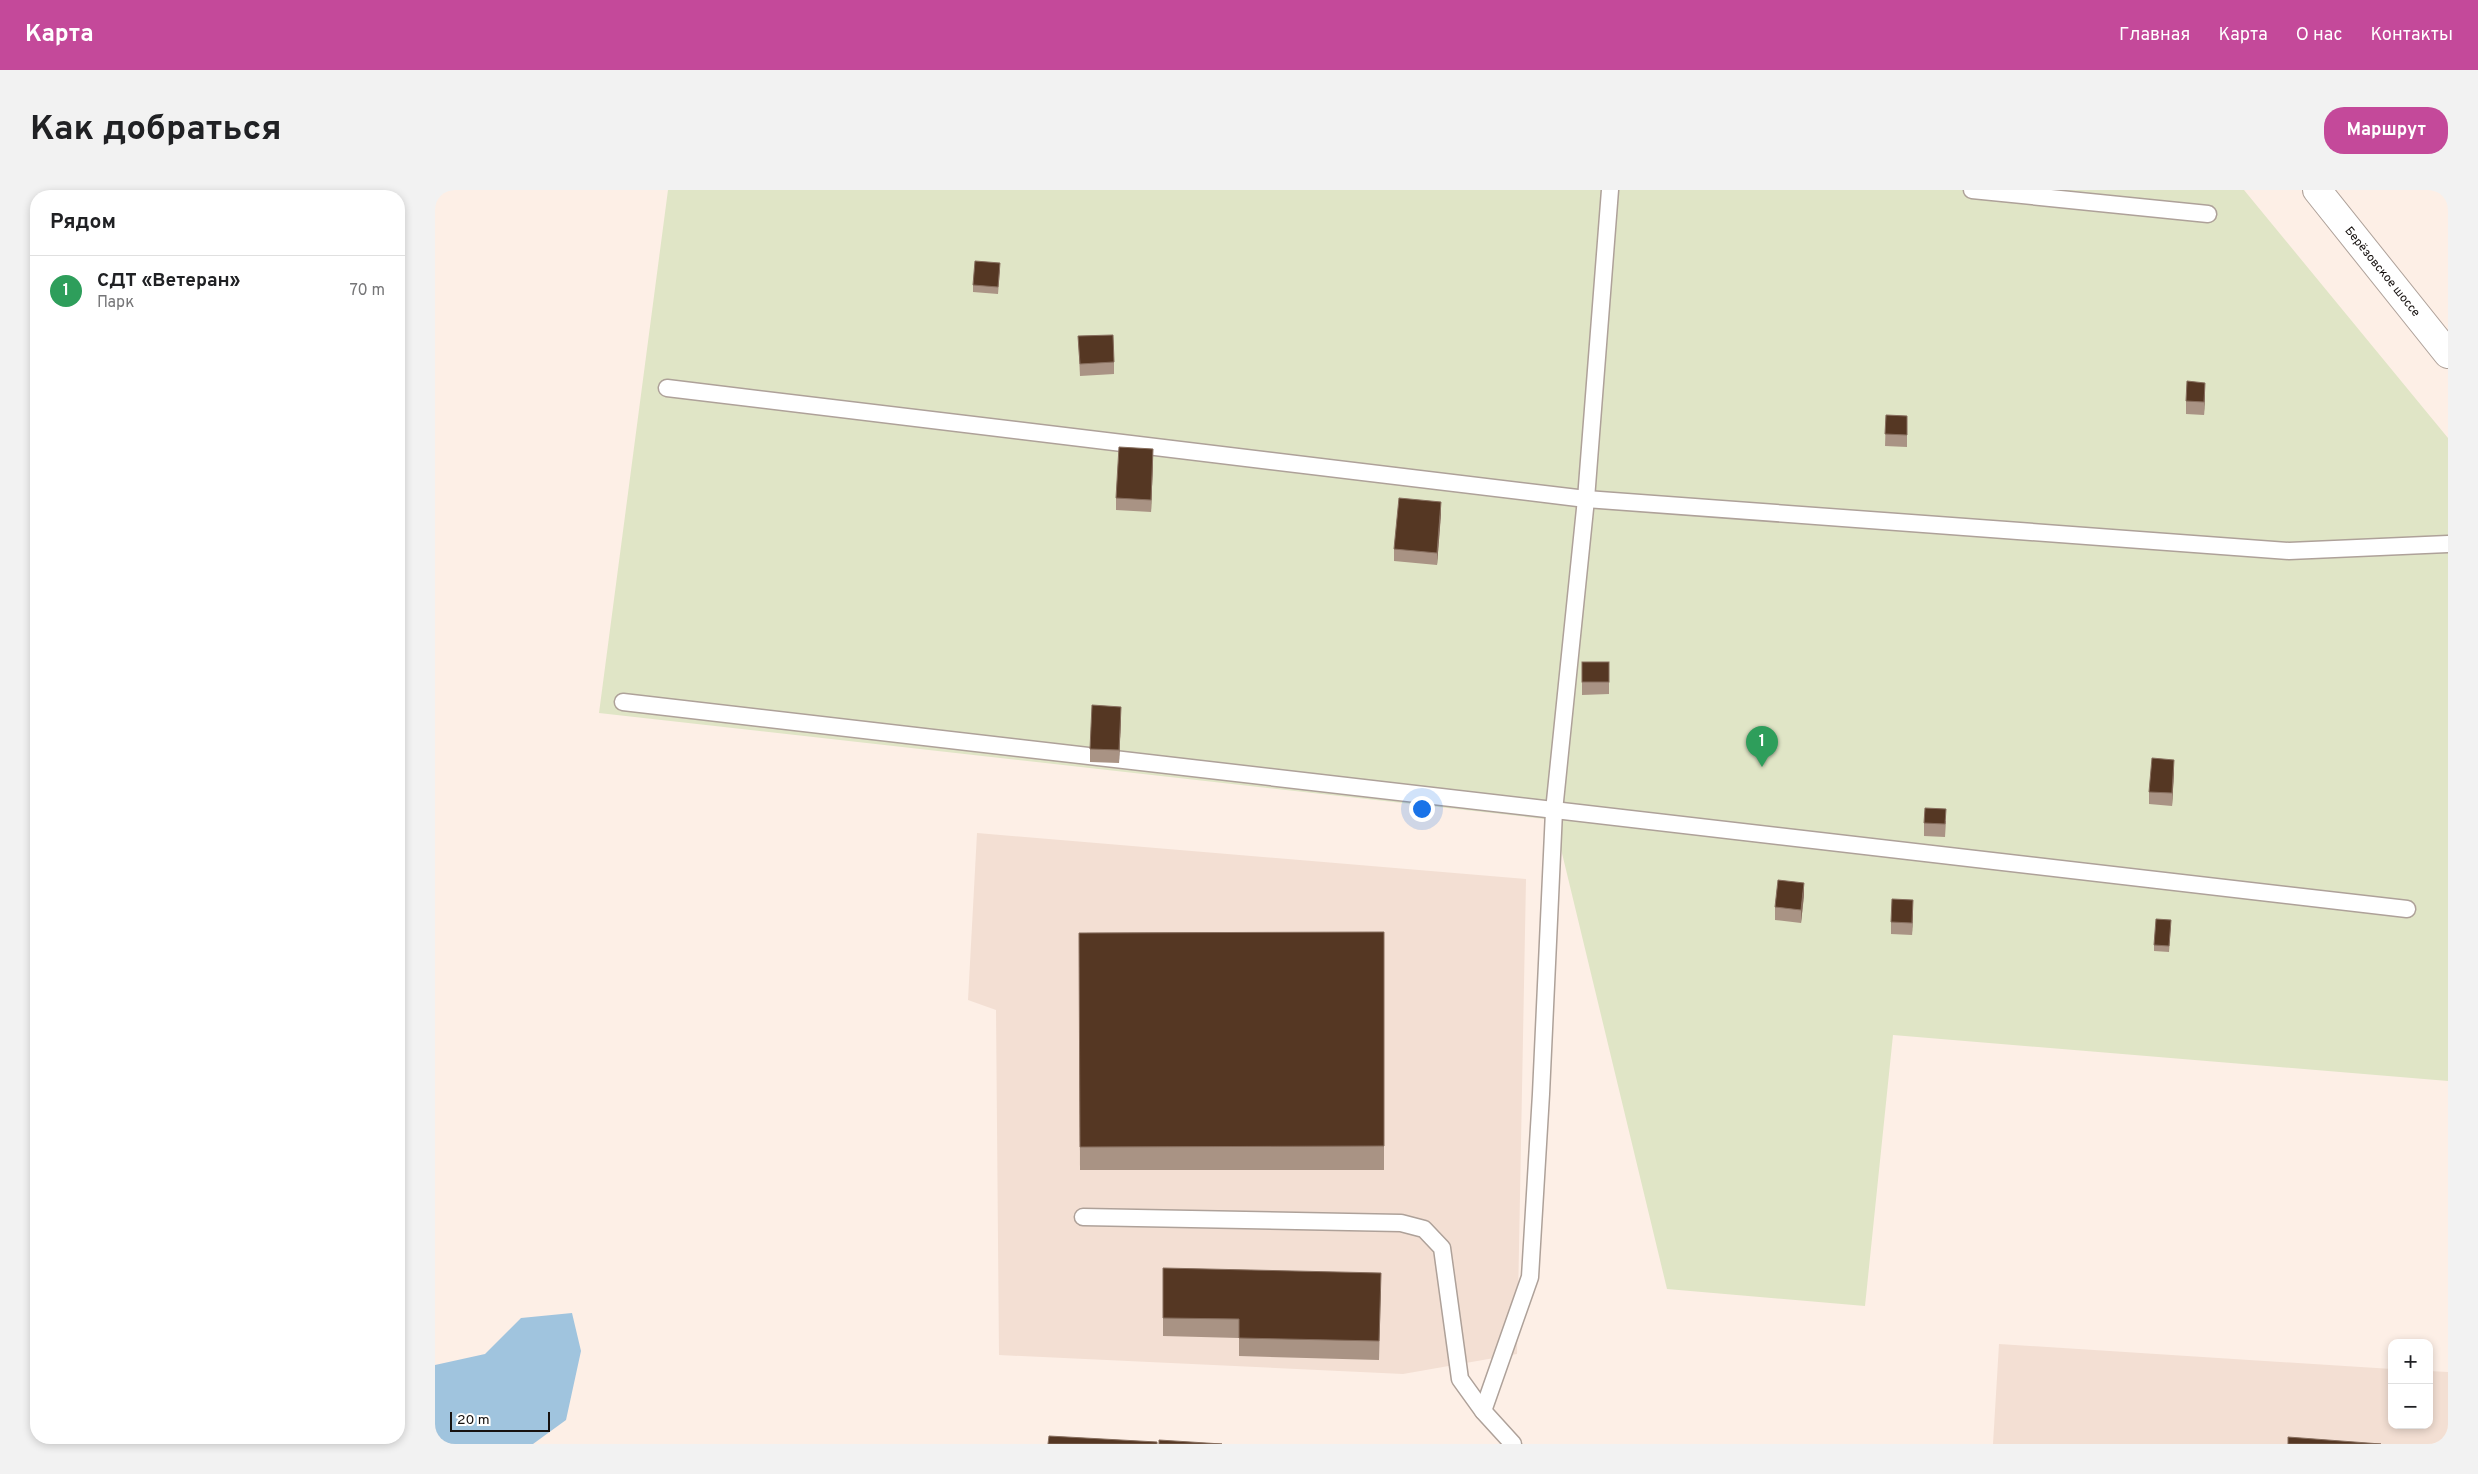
<!DOCTYPE html>
<html lang="ru">
<meta charset="utf-8">
<style>
:root{--surface:#fff;--page:#f2f2f2;--text:#202124;--muted:#757577;--line:#e0e0e0;--accent:#c4499a}
body{margin:0;font-family:Overpass,sans-serif;background:var(--page);color:var(--text)}
.controls{position:absolute;right:15px;bottom:15px;display:grid;overflow:hidden;border-radius:10px;box-shadow:0 2px 8px #0003}
.controls button{width:45px;height:45px;display:grid;place-items:center;padding:0;border:0;border-bottom:1px solid var(--line);background:var(--surface);color:var(--text);font:25px sans-serif}
.scale{position:absolute;left:15px;bottom:12px;width:100px;box-sizing:border-box;padding-left:5px;border:2px solid #16110f;border-top:0;font-size:14px;line-height:18px;white-space:nowrap;color:#16110f;-webkit-text-stroke:4px #fff;paint-order:stroke}
.you{position:absolute;left:986px;top:618px;width:18px;height:18px;margin:-12px;border:4px solid #fff;border-radius:50%;background:#1a73e8;box-shadow:0 0 0 8px #1a73e833}
.badge{display:grid;place-items:center;width:32px;height:32px;border-radius:50%;background:var(--accent);color:#fff;font-size:16px;font-weight:700}
.pin{position:absolute;translate:-50% -41px;filter:drop-shadow(0 1px 2px #0008)}
.pin::after{content:'';position:absolute;top:26px;width:18px;height:15px;background:inherit;clip-path:polygon(0 0,100% 0,50% 100%)}
.list{margin:0;padding:0;list-style:none}
h2{display:flex;justify-content:space-between;align-items:center;height:65px;margin:0;padding:0 20px;font-size:21px}
h2 small{font-size:16px;font-weight:400;color:var(--muted)}
.list li{display:grid;grid-template-columns:32px 1fr auto;gap:15px;align-items:center;box-sizing:border-box;height:70px;padding:0 20px;border-top:1px solid var(--line)}
.list b{display:block;font-size:19px;white-space:nowrap}
.list p{margin:0;font-size:16px;white-space:nowrap;color:var(--muted)}
.list em{font-size:16px;font-style:normal;color:var(--muted)}
.map{position:relative;flex:none;width:2013px;height:1254px;overflow:hidden;border-radius:20px}
header{display:flex;align-items:center;gap:30px;box-sizing:border-box;height:70px;padding:0 25px;background:var(--accent);color:#fff}
header strong{font-size:24px}
nav{display:flex;gap:28px;margin-inline-start:auto;font-size:18px}
.intro{display:flex;align-items:center;justify-content:space-between;box-sizing:border-box;height:120px;padding:0 30px}
h1{margin:0;font-size:35px}
.button{padding:12px 22px;border-radius:20px;background:var(--accent);color:#fff;font-size:18px;font-weight:700}
main{display:flex;gap:30px;padding:0 30px}
aside{flex:1;background:var(--surface);border-radius:20px;box-shadow:0 2px 8px #0003}
.map>svg:first-child{display:block}
.built{fill:#f3dfd3}
.green{fill:#e0e5c6}
.water{fill:#a0c4de}
.lines{fill:none;stroke-linecap:round;stroke-linejoin:round}
.lane-casing{stroke:#aea199;stroke-width:19}
.secondary-casing{stroke:#aea199;stroke-width:30}
.lane{stroke:#fff;stroke-width:16}
.secondary{stroke:#fff;stroke-width:28}
.wall{fill:#a99384}
.shaded-wall{fill:#876e5e}
.building{fill:#553723;stroke:#876e5e}
.labels{text-anchor:middle;dominant-baseline:central;stroke-width:5;stroke-linejoin:round;paint-order:stroke}
.street-label{font-size:12px;fill:#16110f;stroke:#fff}
</style>
<header>
<strong>Карта</strong>
<nav><a>Главная</a><a>Карта</a><a>О нас</a><a>Контакты</a></nav>
</header>
<div class="intro"><h1>Как добраться</h1><a class="button">Маршрут</a></div>
<main>
<aside>
<h2>Рядом<small></small></h2>
<ul class="list">
<li><span class="badge" style="background:#2e9e5b">1</span><div><b>СДТ «Ветеран»</b><p>Парк</p></div><em>70 m</em></li>
</ul>
</aside>
<div class="map">
<svg width="2013" height="1254" viewBox="0 0 2013 1254">
<rect width="100%" height="100%" fill="#fdefe6"/>
<!-- built -->
<g class="built">
<polygon points="542,643 1091,689 1082,1164 968,1184 564,1165 561,820 533,810"/>
<polygon points="1564,1154 1957,1179 1957,1235 1994,1235 1994,1181 2013,1182 2013,1254 1558,1254"/>
</g>
<!-- green -->
<polygon class="green" points="233,0 1809,0 2013,248 2013,891 1458,845 1430,1116 1232,1099 1119,630 164,523"/>
<!-- water -->
<polygon class="water" points="137,1123 146,1161 131,1230 98,1254 0,1254 0,1175 50,1164 86,1128"/>
<g class="lines">
<!-- lane casing -->
<g class="lane-casing">
<g id="lane">
<polyline points="1537,0 1773,24"/>
<polyline points="232,198 1151,309 1854,361 2013,354"/>
<polyline points="188,512 1972,719"/>
<polyline points="648,1027 966,1033 989,1039 1007,1058 1025,1189 1048,1221 1078,1254"/>
<polyline points="1048,1221 1095,1087 1106,904 1119,621 1151,309 1175,0"/>
</g>
</g>
<!-- secondary casing -->
<g class="secondary-casing">
<polyline id="secondary" points="1882,0 2013,164"/>
</g>
<!-- lane -->
<use href="#lane" class="lane"/>
<!-- secondary -->
<use href="#secondary" class="secondary"/>
</g>
<!-- wall -->
<g class="wall">
<polygon points="565,80 563,104 538,102 538,95"/>
<polygon points="643,146 679,172 679,184 645,186"/>
<polygon points="1770,205 1769,225 1751,224 1751,211"/>
<polygon points="1451,225 1472,226 1472,257 1450,256"/>
<polygon points="718,271 716,322 681,320 681,308"/>
<polygon points="1006,324 1002,375 959,371 959,359"/>
<polygon points="1147,472 1174,472 1174,504 1147,505"/>
<polygon points="686,529 684,573 655,572 655,559"/>
<polygon points="1739,582 1737,616 1714,614 1714,602"/>
<polygon points="1511,631 1510,647 1489,646 1489,633"/>
<polygon points="1369,705 1366,733 1340,730 1340,717"/>
<polygon points="1478,723 1477,745 1456,744 1456,732"/>
<polygon points="1736,736 1734,762 1719,761 1719,755"/>
<polygon points="949,742 949,980 645,980 644,743"/>
<polygon points="728,1078 946,1101 944,1170 804,1166 804,1148 728,1146"/>
</g>
<!-- shaded-wall -->
<g class="shaded-wall">
<polygon points="1770,193 1770,205 1769,225 1769,212"/>
<polygon points="718,259 718,271 716,322 716,310"/>
<polygon points="1006,312 1006,324 1002,375 1002,363"/>
<polygon points="686,517 686,529 684,573 684,560"/>
<polygon points="1739,570 1739,582 1737,616 1737,603"/>
<polygon points="1369,693 1369,705 1366,733 1366,720"/>
<polygon points="1478,710 1478,723 1477,745 1477,733"/>
</g>
<!-- building -->
<g class="building">
<polygon points="540,71 565,73 563,97 538,95"/>
<polygon points="678,145 679,172 645,174 643,146"/>
<polygon points="1752,191 1770,193 1769,212 1751,211"/>
<polygon points="1451,225 1472,226 1472,245 1450,244"/>
<polygon points="684,257 718,259 716,310 681,308"/>
<polygon points="964,308 1006,312 1002,363 959,359"/>
<rect x="1147" y="472" width="27" height="20"/>
<polygon points="657,515 686,517 684,560 655,559"/>
<polygon points="1717,568 1739,570 1737,603 1714,602"/>
<polygon points="1490,618 1511,619 1510,634 1489,633"/>
<polygon points="1343,690 1369,693 1366,720 1340,717"/>
<polygon points="1457,709 1478,710 1477,733 1456,732"/>
<polygon points="1721,729 1736,730 1734,756 1719,755"/>
<polygon points="949,742 949,956 645,957 644,743"/>
<polygon points="728,1078 946,1083 944,1151 804,1148 804,1129 728,1128"/>
<polygon points="614,1246 722,1252 722,1254 613,1254"/>
<polygon points="1853,1247 1946,1254 1853,1254"/>
<polygon points="724,1250 787,1254 724,1254"/>
</g>
<g class="labels">
<!-- street labels -->
<g class="street-label">
<text transform="translate(1947 82) rotate(51)">Берёзовское шоссе</text>
</g>
</g>
</svg>
<div class="controls">
<button>+</button>
<button>−</button>
</div>
<div class="scale">20 m</div>
<div class="you"></div>
<div class="pin badge" style="left:1327px;top:577px;background:#2e9e5b">1</div>
</div>
</main>
